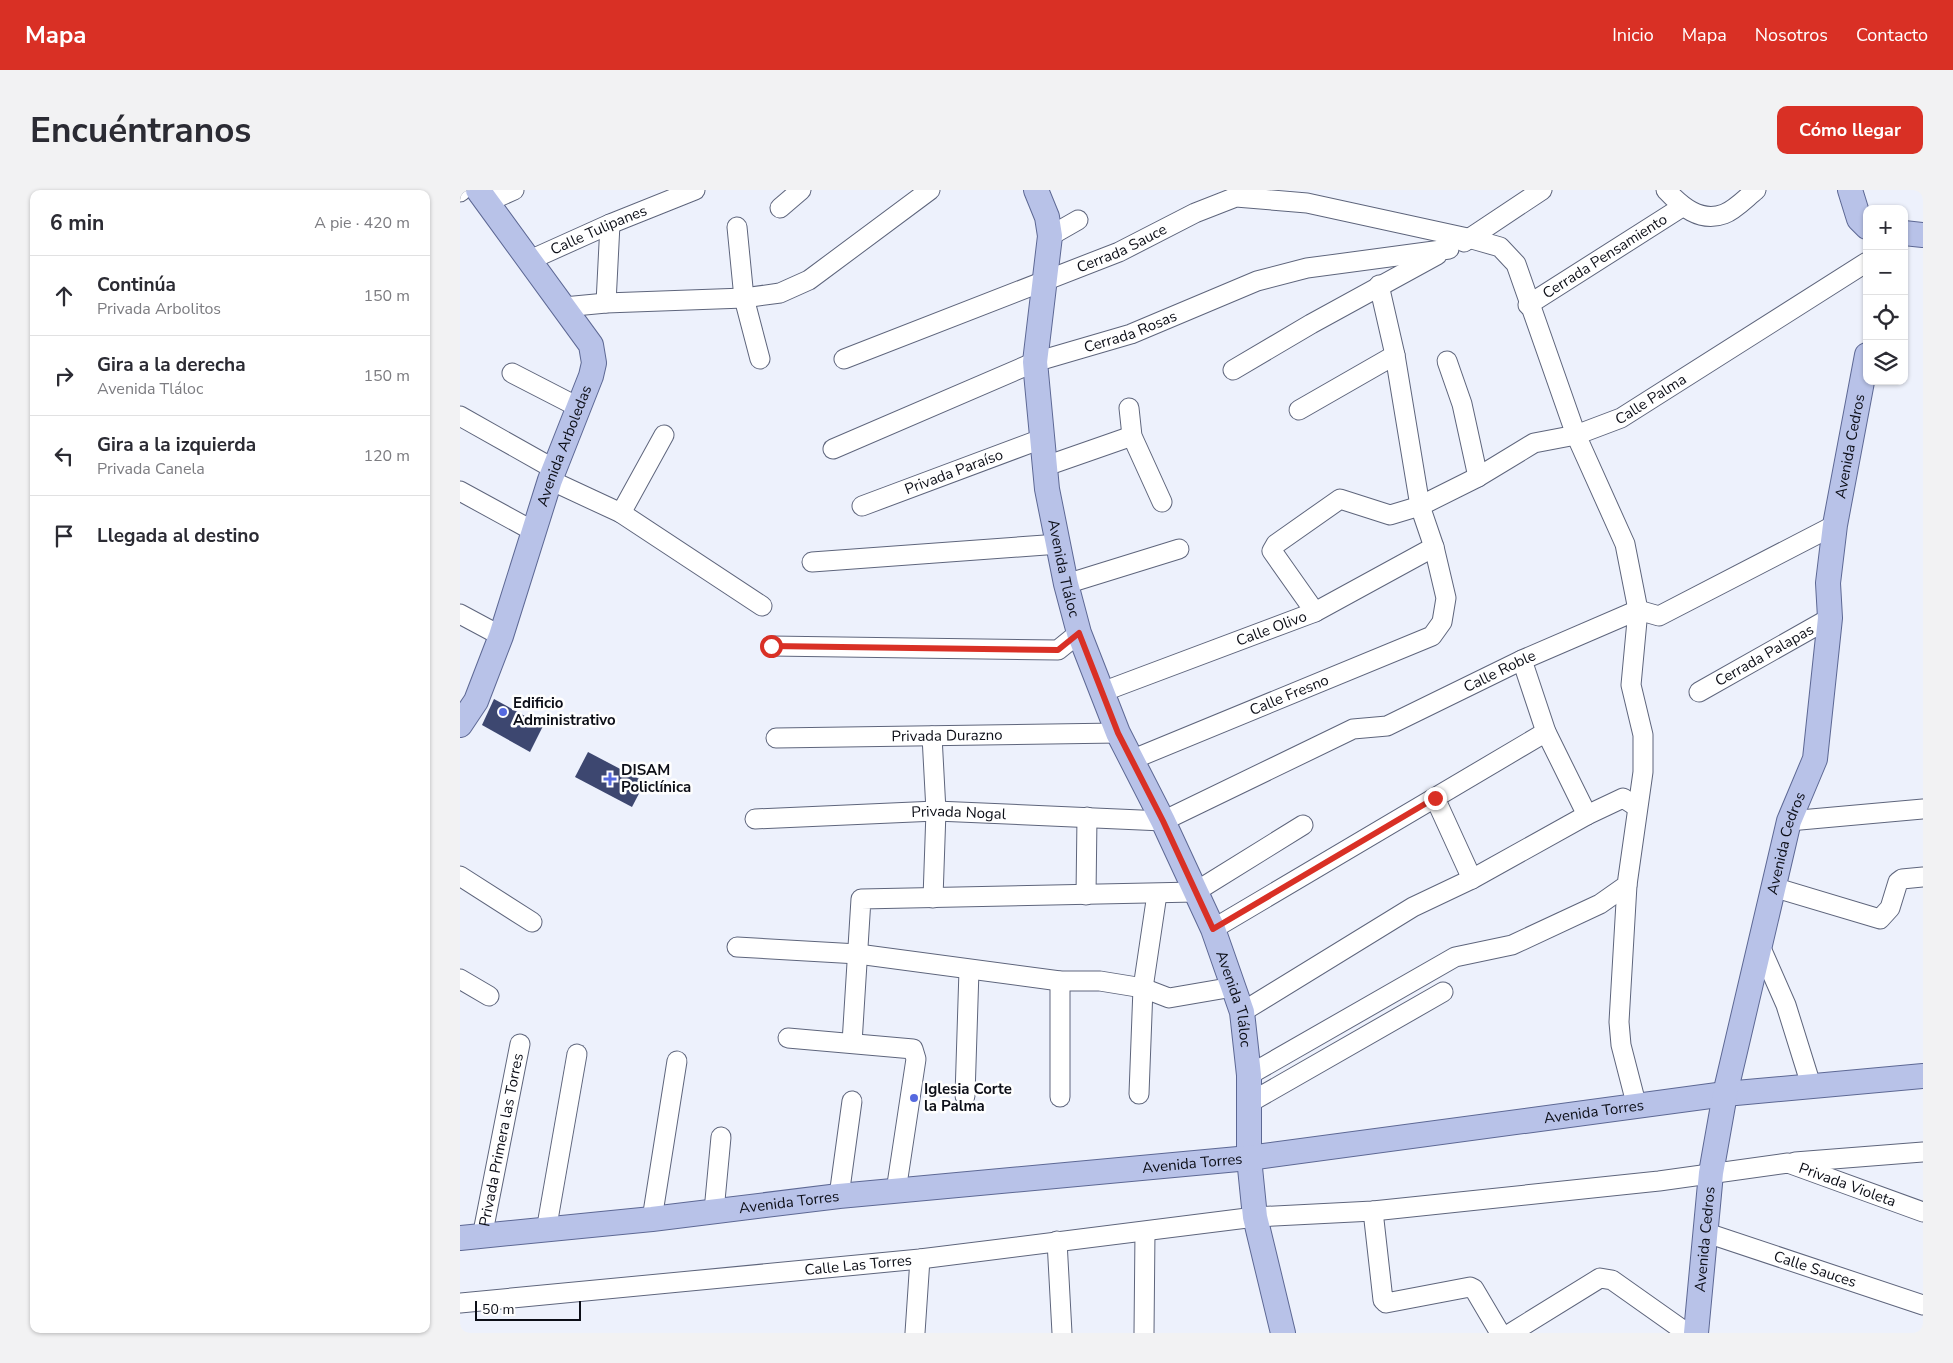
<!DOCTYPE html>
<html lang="es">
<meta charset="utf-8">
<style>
:root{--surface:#fff;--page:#f2f2f3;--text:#2b2b33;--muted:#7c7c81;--line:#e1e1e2;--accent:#d93025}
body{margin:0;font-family:"Nunito Sans",sans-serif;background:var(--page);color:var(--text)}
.controls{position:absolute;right:15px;top:15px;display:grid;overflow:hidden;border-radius:10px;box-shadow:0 1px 4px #0004}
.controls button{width:45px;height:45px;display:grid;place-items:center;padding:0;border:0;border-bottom:1px solid var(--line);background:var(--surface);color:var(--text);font:25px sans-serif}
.scale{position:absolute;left:15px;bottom:12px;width:106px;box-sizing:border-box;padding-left:5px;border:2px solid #0c0e17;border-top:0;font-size:14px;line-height:18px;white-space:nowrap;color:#0c0e17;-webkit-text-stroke:4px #fefefe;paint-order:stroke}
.stop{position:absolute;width:15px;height:15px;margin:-11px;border:4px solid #d93025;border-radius:50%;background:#fff}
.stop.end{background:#d93025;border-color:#fff;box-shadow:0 1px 5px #0008}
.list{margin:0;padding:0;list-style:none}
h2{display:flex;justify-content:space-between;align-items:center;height:65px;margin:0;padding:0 20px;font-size:21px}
h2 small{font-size:16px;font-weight:400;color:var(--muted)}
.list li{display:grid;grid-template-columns:32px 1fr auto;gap:15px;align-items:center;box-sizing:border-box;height:80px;padding:0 20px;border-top:1px solid var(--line)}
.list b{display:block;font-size:19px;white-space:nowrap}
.list p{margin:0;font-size:16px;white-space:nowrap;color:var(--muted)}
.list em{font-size:16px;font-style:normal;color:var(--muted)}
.icon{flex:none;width:28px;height:28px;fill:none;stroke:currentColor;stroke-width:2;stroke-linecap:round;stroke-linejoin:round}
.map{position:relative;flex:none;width:1463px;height:1143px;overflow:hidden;border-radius:10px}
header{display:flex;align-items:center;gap:30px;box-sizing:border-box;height:70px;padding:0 25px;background:var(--accent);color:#fff}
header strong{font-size:24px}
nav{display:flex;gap:28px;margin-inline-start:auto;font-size:18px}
.intro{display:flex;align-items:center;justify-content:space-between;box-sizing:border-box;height:120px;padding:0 30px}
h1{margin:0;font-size:35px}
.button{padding:12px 22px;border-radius:10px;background:var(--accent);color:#fff;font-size:18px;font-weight:700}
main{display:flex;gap:30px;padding:0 30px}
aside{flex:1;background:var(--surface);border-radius:10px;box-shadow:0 1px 4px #0004}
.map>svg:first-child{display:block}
.building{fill:#3d4770}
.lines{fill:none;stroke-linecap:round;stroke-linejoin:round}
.minor-casing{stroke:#5e657c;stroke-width:21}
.major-casing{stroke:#5d6894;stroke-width:26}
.minor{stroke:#fff;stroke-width:19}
.major{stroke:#b8c2e8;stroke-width:24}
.route{stroke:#d93025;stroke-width:6}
.poi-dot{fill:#5569df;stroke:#fefefe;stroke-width:2}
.labels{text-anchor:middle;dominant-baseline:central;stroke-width:5;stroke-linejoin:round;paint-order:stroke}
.street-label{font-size:15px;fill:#0c0e17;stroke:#fefefe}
.poi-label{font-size:15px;font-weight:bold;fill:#0c0e17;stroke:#fefefe;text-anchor:start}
</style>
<header>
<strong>Mapa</strong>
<nav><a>Inicio</a><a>Mapa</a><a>Nosotros</a><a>Contacto</a></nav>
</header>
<div class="intro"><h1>Encuéntranos</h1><a class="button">Cómo llegar</a></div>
<main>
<aside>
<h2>6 min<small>A pie · 420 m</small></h2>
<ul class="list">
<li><svg class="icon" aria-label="ahead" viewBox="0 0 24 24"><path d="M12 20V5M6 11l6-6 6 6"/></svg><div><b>Continúa</b><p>Privada Arbolitos</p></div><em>150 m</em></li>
<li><svg class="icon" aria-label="right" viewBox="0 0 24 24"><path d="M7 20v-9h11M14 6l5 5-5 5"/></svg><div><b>Gira a la derecha</b><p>Avenida Tláloc</p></div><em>150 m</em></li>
<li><svg class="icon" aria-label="left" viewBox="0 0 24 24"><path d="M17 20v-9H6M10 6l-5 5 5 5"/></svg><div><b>Gira a la izquierda</b><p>Privada Canela</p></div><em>120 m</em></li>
<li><svg class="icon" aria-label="arrive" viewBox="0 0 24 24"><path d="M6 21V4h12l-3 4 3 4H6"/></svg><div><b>Llegada al destino</b></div></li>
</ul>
</aside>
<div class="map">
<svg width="1463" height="1143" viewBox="0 0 1463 1143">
<rect width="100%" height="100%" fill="#edf1fc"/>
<!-- building -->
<g class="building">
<polygon points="34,509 83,536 70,562 22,535"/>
<polygon points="128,562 185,592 172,617 115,587"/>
</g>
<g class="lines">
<!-- minor casing -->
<g class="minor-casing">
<g id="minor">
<path d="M1206,0C1221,16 1240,33 1264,24C1275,20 1287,7 1296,0"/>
<polyline points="0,2 2,0"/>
<polyline points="27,12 54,0"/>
<polyline points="320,18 341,0"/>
<polyline points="277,37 284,108 300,169"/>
<polyline points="590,46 618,30"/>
<polyline points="1004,52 1082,0"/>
<path id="s1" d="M70,70L150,34L235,0"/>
<polyline points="146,113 150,34"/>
<path id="s2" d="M1068,115L1222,17"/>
<polyline points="104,117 146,113 284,108 320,103 349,90 470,0"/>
<path id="s3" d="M384,169L659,62L735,23L776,7L847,13L1012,49L1040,57L1056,74L1116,245L1165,354L1178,420L1171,495L1183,545V582L1167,695L1140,714L1052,755L995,767L789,885"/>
<polyline points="987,171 1002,214 1018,287"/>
<polyline points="773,180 851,134 977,65"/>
<polyline points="52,183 118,217"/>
<polyline points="669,218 672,246 702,312"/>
<polyline points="839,220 935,165"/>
<polyline points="0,226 94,279"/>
<path id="s4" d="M373,259L575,172L671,144L797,91L847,78L989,59"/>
<polyline points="586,276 672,246"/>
<polyline points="90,290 161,323 302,416"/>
<polyline points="0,301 75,342"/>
<path id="s5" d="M402,316L584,248"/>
<polyline points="161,323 204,245"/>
<polyline points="352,372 599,354"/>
<polyline points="606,394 719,359"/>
<path id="s6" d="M855,422L812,361L816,354L880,309L930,325L960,316L1018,287L1074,253L1116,245L1161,228L1407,72"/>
<polyline points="0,424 41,446"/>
<polyline points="311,456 598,460 619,443"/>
<polyline points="1062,470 1086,542 1127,625"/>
<path id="s7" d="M642,502L855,422L974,357"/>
<path id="s8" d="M1239,502L1370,428"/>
<polyline points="472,546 476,621 473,708"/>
<path id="s9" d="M316,548L658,543"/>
<path id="s10" d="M671,570L972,446L982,432L986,408L974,357L960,316L935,165L919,95"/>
<polyline points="975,608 1012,689"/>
<path id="s11" d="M295,629L476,621L703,631L893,539L927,536L1062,470L1178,420L1199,426L1375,335"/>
<polyline points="1329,631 1463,619"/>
<polyline points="0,686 72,732"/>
<polyline points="1167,695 1159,832 1161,855 1177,917"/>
<polyline points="1313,697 1420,729 1430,718 1438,692 1442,689 1463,687"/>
<polyline points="626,705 627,627"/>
<polyline points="753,739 1086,542"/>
<polyline points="1300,756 1326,815 1351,895"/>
<polyline points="277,757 398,764 600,791 640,791 683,798 709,808 773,797"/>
<polyline points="0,789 29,806"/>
<polyline points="600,791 600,907"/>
<polyline points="782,822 953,717 1012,689 1127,625 1163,608 1177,617"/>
<polyline points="328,848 453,859 456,869 436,1001"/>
<polyline points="392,853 401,709 735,702 843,635"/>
<polyline points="679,904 683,798 697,704"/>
<polyline points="505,906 509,780"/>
<polyline points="789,913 983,802"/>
<polyline points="1335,972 1463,962"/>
<polyline points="379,1006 392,911"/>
<polyline points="254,1021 261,947"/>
<polyline points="913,1021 923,1110 926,1113 1010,1097 1014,1099 1040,1143"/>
<polyline points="192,1029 217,871"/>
<polyline points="86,1041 117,864"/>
<path id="s12" d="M1247,1043L1463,1115"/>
<path id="s13" d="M22,1047L60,854"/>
<polyline points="597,1051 602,1143"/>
<path id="s14" d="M0,1113L460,1069L795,1027L913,1021L1199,991L1328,973L1463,1022"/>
<polyline points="455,1143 460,1069"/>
<polyline points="684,1143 685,1042"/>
<polyline points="1051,1143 1140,1088 1152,1090 1227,1143"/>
</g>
</g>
<!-- major casing -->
<g class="major-casing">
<g id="major">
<path id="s15" d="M576,0L587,27L590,46L575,172L587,299L606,394L619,443L658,543L703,631L753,739L782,822L789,885V968L795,1027L823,1143"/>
<polyline points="1390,0 1399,29 1407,37"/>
<polyline points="1444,43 1463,45"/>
<path id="s16" d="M0,535L16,511L41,446L90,290L131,186L134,173L131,155L18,0"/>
<path id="s17" d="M0,1048L192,1029L379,1006L789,968L1265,904L1463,886"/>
<path id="s18" d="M1236,1143L1251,983L1265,904L1329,631L1355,569L1370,428L1368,393L1375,335L1407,165"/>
</g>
</g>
<!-- minor -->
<use href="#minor" class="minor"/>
<!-- major -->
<use href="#major" class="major"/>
</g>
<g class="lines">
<!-- route -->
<polyline class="route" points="311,456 598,460 619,443 658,543 703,631 753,739 975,608"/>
</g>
<!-- markers -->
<g class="poi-dot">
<circle cx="43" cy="522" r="5"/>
<path d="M147.5 581.5h5v5h5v5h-5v5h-5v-5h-5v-5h5z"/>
<circle cx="454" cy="908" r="5"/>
</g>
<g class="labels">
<!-- street labels -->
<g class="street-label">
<text stroke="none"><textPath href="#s1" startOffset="75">Calle Tulipanes</textPath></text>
<text stroke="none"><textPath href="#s3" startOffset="299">Cerrada Sauce</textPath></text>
<text stroke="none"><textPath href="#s2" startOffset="91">Cerrada Pensamiento</textPath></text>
<text stroke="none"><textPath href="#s4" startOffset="320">Cerrada Rosas</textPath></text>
<text stroke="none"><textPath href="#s6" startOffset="501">Calle Palma</textPath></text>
<text stroke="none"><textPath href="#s16" startOffset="299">Avenida Arboledas</textPath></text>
<text stroke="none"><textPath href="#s18" startOffset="904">Avenida Cedros</textPath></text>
<text stroke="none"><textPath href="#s5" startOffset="98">Privada Paraíso</textPath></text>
<text stroke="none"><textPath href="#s15" startOffset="384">Avenida Tláloc</textPath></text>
<text stroke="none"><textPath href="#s7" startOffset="181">Calle Olivo</textPath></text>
<text stroke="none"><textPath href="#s8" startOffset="75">Cerrada Palapas</textPath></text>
<text stroke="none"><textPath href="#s11" startOffset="779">Calle Roble</textPath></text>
<text stroke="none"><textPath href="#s10" startOffset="171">Calle Fresno</textPath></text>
<text stroke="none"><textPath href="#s9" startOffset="171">Privada Durazno</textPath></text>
<text stroke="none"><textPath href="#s11" startOffset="204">Privada Nogal</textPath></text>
<text stroke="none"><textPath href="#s18" startOffset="499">Avenida Cedros</textPath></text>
<text stroke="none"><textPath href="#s15" startOffset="849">Avenida Tláloc</textPath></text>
<text stroke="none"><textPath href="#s17" startOffset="1141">Avenida Torres</textPath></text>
<text stroke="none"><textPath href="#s13" startOffset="99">Privada Primera las Torres</textPath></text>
<text stroke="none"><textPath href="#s17" startOffset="736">Avenida Torres</textPath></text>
<text stroke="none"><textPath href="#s14" startOffset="1399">Privada Violeta</textPath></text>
<text stroke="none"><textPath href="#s17" startOffset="331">Avenida Torres</textPath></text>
<text stroke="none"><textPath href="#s18" startOffset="94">Avenida Cedros</textPath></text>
<text stroke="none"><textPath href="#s14" startOffset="400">Calle Las Torres</textPath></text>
<text stroke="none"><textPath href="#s12" startOffset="114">Calle Sauces</textPath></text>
</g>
<!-- poi labels -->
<g class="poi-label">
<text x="53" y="513">Edificio<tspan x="53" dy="17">Administrativo</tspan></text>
<text x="161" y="580">DISAM<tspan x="161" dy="17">Policlínica</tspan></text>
<text x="464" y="899">Iglesia Corte<tspan x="464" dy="17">la Palma</tspan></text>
</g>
</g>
</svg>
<div class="controls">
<button>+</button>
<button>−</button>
<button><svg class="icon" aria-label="locate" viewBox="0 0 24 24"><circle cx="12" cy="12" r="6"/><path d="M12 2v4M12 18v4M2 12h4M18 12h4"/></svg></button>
<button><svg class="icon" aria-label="layers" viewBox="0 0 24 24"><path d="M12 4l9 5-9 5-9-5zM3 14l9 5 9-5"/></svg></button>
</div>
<div class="scale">50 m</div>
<div class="stop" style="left:311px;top:456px"></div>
<div class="stop end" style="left:975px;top:608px"></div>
</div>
</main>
